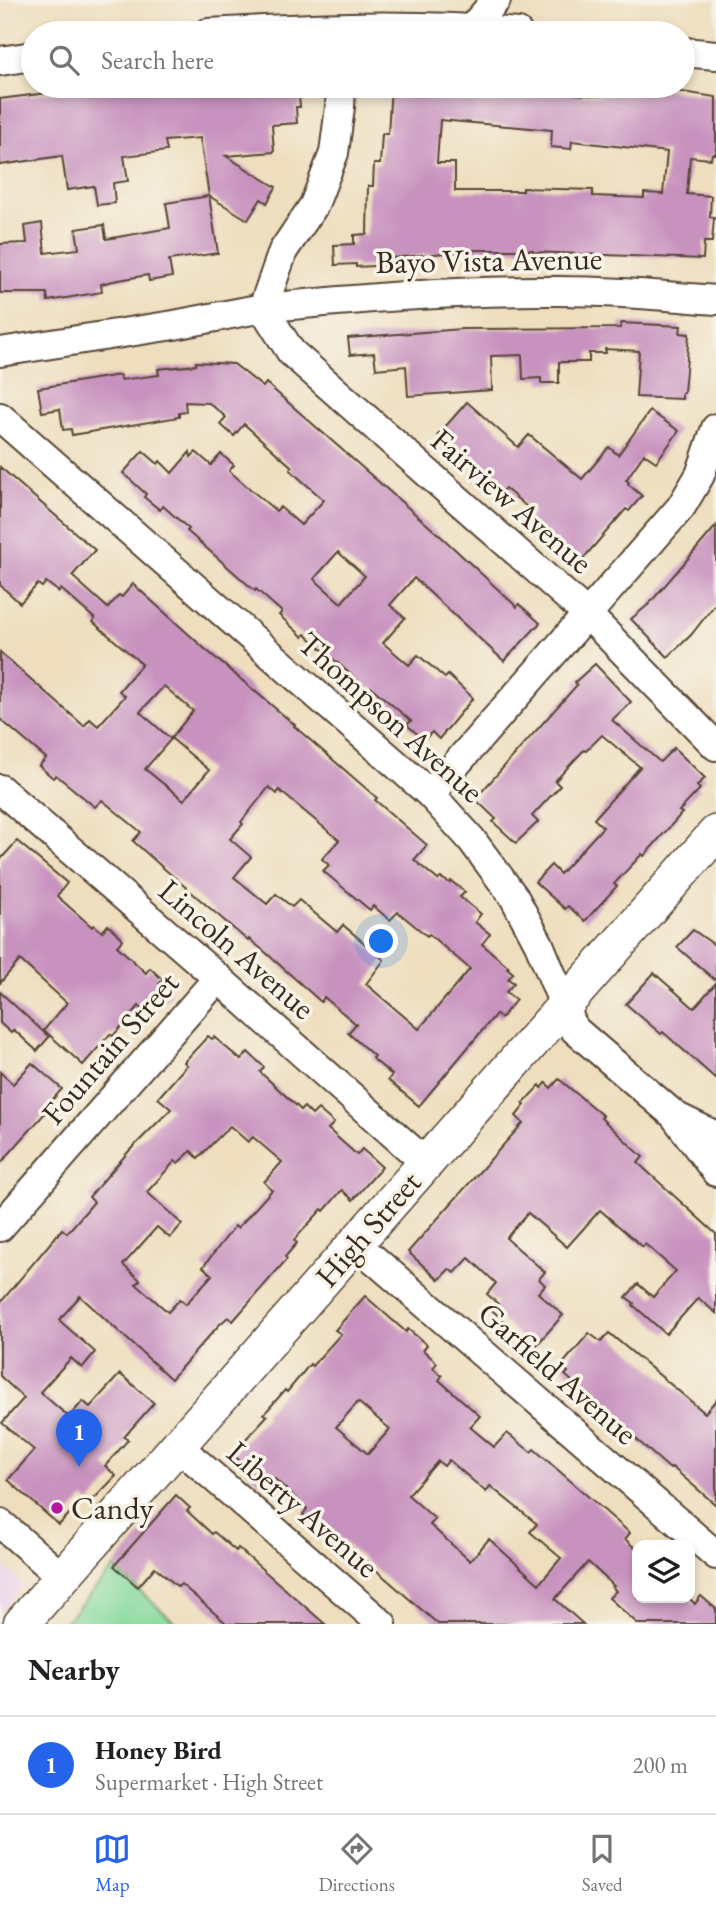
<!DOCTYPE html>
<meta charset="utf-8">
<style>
:root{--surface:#fff;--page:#f2f2f2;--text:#202124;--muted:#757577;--line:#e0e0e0;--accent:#2563eb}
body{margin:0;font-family:"EB Garamond",serif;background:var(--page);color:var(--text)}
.controls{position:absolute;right:21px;bottom:21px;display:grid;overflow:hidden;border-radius:14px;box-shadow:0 4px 10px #0003}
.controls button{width:63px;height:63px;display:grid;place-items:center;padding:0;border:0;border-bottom:2px solid var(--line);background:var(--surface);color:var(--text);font:35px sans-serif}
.you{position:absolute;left:382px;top:942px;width:24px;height:24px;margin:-18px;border:5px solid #fff;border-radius:50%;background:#1a73e8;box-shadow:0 0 0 10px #1a73e833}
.badge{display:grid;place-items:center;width:46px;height:46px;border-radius:50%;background:var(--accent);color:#fff;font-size:23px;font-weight:700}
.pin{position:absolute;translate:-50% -58px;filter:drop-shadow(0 2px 4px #0008)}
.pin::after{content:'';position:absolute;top:37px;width:24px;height:21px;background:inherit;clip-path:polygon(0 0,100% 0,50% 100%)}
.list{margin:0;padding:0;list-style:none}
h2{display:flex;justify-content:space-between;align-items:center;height:91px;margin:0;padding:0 28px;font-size:30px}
h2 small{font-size:23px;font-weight:400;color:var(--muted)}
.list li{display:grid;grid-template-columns:46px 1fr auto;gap:21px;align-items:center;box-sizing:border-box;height:98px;padding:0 28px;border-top:2px solid var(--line)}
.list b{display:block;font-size:26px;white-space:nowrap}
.list p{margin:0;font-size:23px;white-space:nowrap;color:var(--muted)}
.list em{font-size:23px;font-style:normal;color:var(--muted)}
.icon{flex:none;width:38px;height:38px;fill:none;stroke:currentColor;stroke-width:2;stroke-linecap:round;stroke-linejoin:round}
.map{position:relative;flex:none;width:716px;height:1624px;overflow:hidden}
.search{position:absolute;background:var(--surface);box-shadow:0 4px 10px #0003;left:21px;right:21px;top:21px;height:77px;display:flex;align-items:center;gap:18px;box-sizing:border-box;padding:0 24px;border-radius:38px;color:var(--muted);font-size:26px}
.sheet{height:189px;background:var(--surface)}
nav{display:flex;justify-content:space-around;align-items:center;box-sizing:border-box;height:98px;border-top:2px solid var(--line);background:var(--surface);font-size:19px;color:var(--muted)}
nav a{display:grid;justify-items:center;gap:4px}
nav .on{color:var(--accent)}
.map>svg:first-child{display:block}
.built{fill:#ebd1ec}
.green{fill:#86da9c;stroke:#60825d;stroke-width:2}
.building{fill:#c892bf;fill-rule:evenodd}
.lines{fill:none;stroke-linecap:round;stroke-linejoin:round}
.minor-casing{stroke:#564536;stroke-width:32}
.major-casing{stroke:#564536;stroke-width:38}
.minor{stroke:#fff;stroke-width:28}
.major{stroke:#fff;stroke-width:35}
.poi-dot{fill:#b5179e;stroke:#f7f3e8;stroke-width:2.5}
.labels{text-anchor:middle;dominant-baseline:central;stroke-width:7;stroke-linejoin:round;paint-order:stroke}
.street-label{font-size:32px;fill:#3b2a1e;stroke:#f7f3e8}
.poi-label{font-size:32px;fill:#3b2a1e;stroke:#f7f3e8;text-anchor:start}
</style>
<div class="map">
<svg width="716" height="1624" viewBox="0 0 716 1624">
<rect width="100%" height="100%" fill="#f7f3e8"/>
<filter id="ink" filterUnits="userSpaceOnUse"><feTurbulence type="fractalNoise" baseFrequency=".0143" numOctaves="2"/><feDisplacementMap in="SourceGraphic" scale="14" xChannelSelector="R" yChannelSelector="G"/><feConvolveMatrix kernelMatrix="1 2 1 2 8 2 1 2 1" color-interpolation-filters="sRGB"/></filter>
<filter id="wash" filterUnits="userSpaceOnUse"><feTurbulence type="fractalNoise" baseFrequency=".00686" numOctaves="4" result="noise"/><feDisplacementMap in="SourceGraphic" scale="28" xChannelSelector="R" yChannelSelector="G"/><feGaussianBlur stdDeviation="1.57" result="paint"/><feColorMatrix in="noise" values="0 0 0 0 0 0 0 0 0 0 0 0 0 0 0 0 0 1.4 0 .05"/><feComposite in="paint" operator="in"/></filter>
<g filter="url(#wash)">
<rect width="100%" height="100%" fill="#eedebe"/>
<!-- built -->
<polygon class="built" points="0,1563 24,1585 0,1613"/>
<!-- green -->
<polygon class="green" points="114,1568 177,1624 63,1624"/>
<g id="blocks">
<!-- building -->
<g class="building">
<polygon points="87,86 298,86 300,107 296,107 297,123 272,125 274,152 226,156 276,187 267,203 261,199 248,220 209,196 200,138 165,141 167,151 124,156 128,181 113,183 115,203 97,205 94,186 67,190 62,156 0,165 0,99 71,90 71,88"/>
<path d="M391,86H563L562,93L600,96L601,86H642L716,97V154H712L711,159L690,157L687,194L711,196L710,217L714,218L712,242H704L703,259L533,252V250H476L393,258V265L356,267V264L335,265L334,245L354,244V235L367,234L368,186H373L374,164H380L382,134H388ZM440,120L552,130L551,147L571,149L572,141L667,152L663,194L644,193V198L593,196V190L523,188V191H455V163H437Z"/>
<polygon points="209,196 218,253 169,260 172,277 149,281 148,275 113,281 101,284 102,292 48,301 47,293 0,293 0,244 27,243 25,226 42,223 45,253 79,249 76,229 104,225 106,239 170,228 166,203"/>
<polygon points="621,323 681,326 680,333 689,334 684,393 682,393 682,399 636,397 639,351 605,349 606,353 589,353 589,362 559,362 559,383 541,383 541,378 523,379 522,355 491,356 492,390 408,396 406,366 376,369 374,353 350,355 348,338 462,329 620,328"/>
<path d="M196,362L234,364L263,387L266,383L446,541L517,607L519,604L540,623L504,661L414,578L390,605L405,618L383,643L409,665L418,655L445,678L448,675L473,698L439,739L432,732L424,740L407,725L411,721L371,687L368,690L305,634L303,637L279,615L282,612L256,589L255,591L187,531L189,529L163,506L160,510L144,497L146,494L123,473L143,451L158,464L160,461L172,473L190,452L191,457L196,452L211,465L221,454L234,465L229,471L276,511L280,507L301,525L324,500L290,470L292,467L244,424L234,436L220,424L226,417L209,403L185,402L186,412L179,413V417L72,435L71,429L63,430L60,409L42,412L38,388L120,375L121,380L159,375L158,369L196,365ZM338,552L365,576L341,603L314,579Z"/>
<polygon points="467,402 518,447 529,435 582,479 609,447 618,455 650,411 679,431 656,462 644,454 626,480 629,482 628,484 642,496 629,511 626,509 581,561 571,553 567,557 526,522 534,513 505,488 502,491 438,435"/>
<path d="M0,467L95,550L72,576L108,608L119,595L122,597L133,584L205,649L295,725L294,726L377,798L375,800L427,845L414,860L438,880L441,878L450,883L451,881L465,892L460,897L481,914L475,922L490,934L482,944L509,967L507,968L513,973L508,979L514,983L506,992L516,1000L501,1018L496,1014L419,1106L388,1080L392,1075L372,1058L374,1056L348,1033L356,1024L324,997L321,1002L264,951L249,939L248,941L161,866L133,841L141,832L102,800L95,807L56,775L53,778L39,766L46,758L0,719V652L84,726L90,719L98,726L125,696L119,691L142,664L93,622L95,619L61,589L59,592L46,582L42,587L38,584L20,603L0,585ZM164,686L193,711L171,738L209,770L184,800L145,769L171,739L140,712ZM269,787L277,794L279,790L339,840L322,859L329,865L323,871L370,910L373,906L390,920L398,912L427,936L429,934L470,969L419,1029L366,984L384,960L343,925L337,932L299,900L292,907L276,894L267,904L234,877L251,857L230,839L243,824L241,822Z"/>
<polygon points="716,526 716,603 691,635 668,657 631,619 649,604"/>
<polygon points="595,664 631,702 612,720 660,762 674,748 705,778 697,786 700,789 679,811 682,813 644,856 642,854 614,884 617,886 585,921 568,906 565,909 535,882 551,865 560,874 603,827 594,819 640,767 602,735 586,751 584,750 555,781 560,786 532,816 538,822 516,843 493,822 496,819 475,799 577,685 575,682"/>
<polygon points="17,841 67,883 57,896 92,927 94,925 102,932 108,925 123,939 117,946 146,973 150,968 163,980 159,984 171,994 151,1016 139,1006 113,1036 110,1034 83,1065 44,1030 67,1003 20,960 0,983 0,860"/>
<polygon points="693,930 716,946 716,981 677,947"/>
<polygon points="654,973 694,1008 716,983 716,1079 663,1032 661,1034 626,1004"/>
<polygon points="0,992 49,1037 37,1051 14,1030 11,1033 0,1023"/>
<path d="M208,1036L212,1039L214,1037L241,1060L248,1052L264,1067L260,1072L301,1110L304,1107L312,1115L318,1109L334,1123L328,1129L357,1155L362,1149L382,1167L353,1200L342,1190L324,1211L322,1209L294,1240L297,1243L285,1257L287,1259L233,1321L228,1317L219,1325L171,1379L80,1296L59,1320L95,1352L82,1368L71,1358L40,1392L69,1417L83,1401L90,1407L120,1374L154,1403L124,1437L128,1440L105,1466L116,1476L90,1503L84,1498L59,1525L8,1480L34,1450L2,1423L24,1398L0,1376V1303L62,1229L67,1233L94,1202L89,1197L129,1151L171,1109L158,1098L187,1065L184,1062ZM230,1126L248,1142L253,1137L282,1162L264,1182L272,1190L244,1221L237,1228L235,1226L203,1267L212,1275L186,1304L180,1299L168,1312L136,1284L140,1280L123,1265L157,1227L170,1238L182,1224L147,1192L175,1161L178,1163L191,1151L198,1158Z"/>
<polygon points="32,1063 62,1089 51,1101 54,1103 0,1164 0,1072 13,1084"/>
<polygon points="559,1079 603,1116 601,1118 643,1157 638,1163 716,1234 716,1313 698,1298 666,1334 633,1305 634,1303 626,1297 638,1284 653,1297 676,1271 645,1244 643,1247 600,1210 567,1247 528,1213 506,1238 545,1272 539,1279 545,1285 538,1293 563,1315 533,1349 492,1310 498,1304 487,1294 496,1283 469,1258 455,1273 449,1269 439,1280 408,1252 523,1123 516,1116 525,1105 523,1103 540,1085 542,1088 546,1083 551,1088"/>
<path d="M365,1296L406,1332L408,1329L427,1345L423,1350L437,1363L433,1368L442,1376L439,1380L480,1416L470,1427L494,1447L507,1433L531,1452L534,1449L630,1533L625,1539L637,1550V1598H689L695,1604L701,1596L716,1609V1624H638L609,1598L616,1591L612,1587L614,1586L588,1562L555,1599L583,1624H438L329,1529L325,1533L303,1514L307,1509L276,1480L270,1476L262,1485L245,1469L247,1467L232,1454L267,1416L264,1414L285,1390L287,1392L310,1364L312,1366L341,1334L335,1330ZM358,1402L390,1429L368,1454L336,1427ZM449,1460L486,1492L490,1486L537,1524L530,1532L561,1558L539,1584L489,1539L470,1561L430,1525L435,1519L408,1495L438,1461L444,1466Z"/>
<polygon points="589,1333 601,1342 609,1333 705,1413 716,1400 716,1505 672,1467 670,1469 628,1432 626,1434 615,1423 617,1421 565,1375 568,1372 561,1366"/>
<polygon points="176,1495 190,1508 187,1511 212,1534 214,1532 236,1551 238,1548 325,1624 227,1624 181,1584 178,1587 155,1567 138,1587 114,1566"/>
</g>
</g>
</g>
<g filter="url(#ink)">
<use href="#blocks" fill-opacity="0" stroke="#564536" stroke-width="2"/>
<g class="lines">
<!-- minor casing -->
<g class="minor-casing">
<g id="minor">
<polyline points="472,28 496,0"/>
<path d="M208,33C311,27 415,22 518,33"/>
<polyline points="683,52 716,55"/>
<polyline points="0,61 33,56"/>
<path d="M716,300C657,295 599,290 540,291C447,291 355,299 263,308L291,352L587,614L716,746"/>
<polyline points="0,352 174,325 263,308 283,251 314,205 334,153 340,107 341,86"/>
<polyline points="0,417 430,794 471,839 514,897 539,944 574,1029 674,1115 716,1172"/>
<polyline points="0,789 218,978 426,1163"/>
<polyline points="430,794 681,507 700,475 716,428"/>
<polyline points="677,1117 716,1136"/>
<polyline points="0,1227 218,978"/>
<polyline points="355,1243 716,1555"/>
<polyline points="178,1446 382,1624"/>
<polyline points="0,1523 62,1577"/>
</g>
</g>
<!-- major casing -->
<g class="major-casing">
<polyline id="major" points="21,1624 716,833"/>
</g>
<!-- minor -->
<use href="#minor" class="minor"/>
<!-- major -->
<use href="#major" class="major"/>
</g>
</g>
<!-- markers -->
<circle class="poi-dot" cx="57" cy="1508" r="7"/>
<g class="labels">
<!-- street labels -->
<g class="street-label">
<text transform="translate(489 260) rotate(-1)">Bayo Vista Avenue</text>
<text transform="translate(512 501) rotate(41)">Fairview Avenue</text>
<text transform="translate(391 717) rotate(42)">Thompson Avenue</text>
<text transform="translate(237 949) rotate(41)">Lincoln Avenue</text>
<text transform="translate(110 1048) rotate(-49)">Fountain Street</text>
<text transform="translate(368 1229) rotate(-49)">High Street</text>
<text transform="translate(558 1373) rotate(41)">Garfield Avenue</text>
<text transform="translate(303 1509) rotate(41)">Liberty Avenue</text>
</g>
<!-- poi labels -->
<g class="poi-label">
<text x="71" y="1508">Candy</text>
</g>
</g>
</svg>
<div class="controls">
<button><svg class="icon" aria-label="layers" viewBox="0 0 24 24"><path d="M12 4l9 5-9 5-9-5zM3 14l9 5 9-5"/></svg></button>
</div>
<div class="you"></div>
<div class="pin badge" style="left:79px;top:1467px">1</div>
<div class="search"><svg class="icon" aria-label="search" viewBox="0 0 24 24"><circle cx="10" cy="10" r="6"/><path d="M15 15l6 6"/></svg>Search here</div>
</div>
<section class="sheet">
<h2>Nearby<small></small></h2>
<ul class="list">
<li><span class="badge">1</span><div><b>Honey Bird</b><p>Supermarket · High Street</p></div><em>200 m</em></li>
</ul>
</section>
<nav>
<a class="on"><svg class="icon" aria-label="map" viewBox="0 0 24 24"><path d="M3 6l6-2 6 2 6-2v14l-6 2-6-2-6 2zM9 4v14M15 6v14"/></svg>Map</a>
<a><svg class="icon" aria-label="directions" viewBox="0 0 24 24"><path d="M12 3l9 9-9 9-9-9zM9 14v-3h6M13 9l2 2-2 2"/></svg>Directions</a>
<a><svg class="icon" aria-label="saved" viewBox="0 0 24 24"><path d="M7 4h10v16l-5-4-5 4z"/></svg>Saved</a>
</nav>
